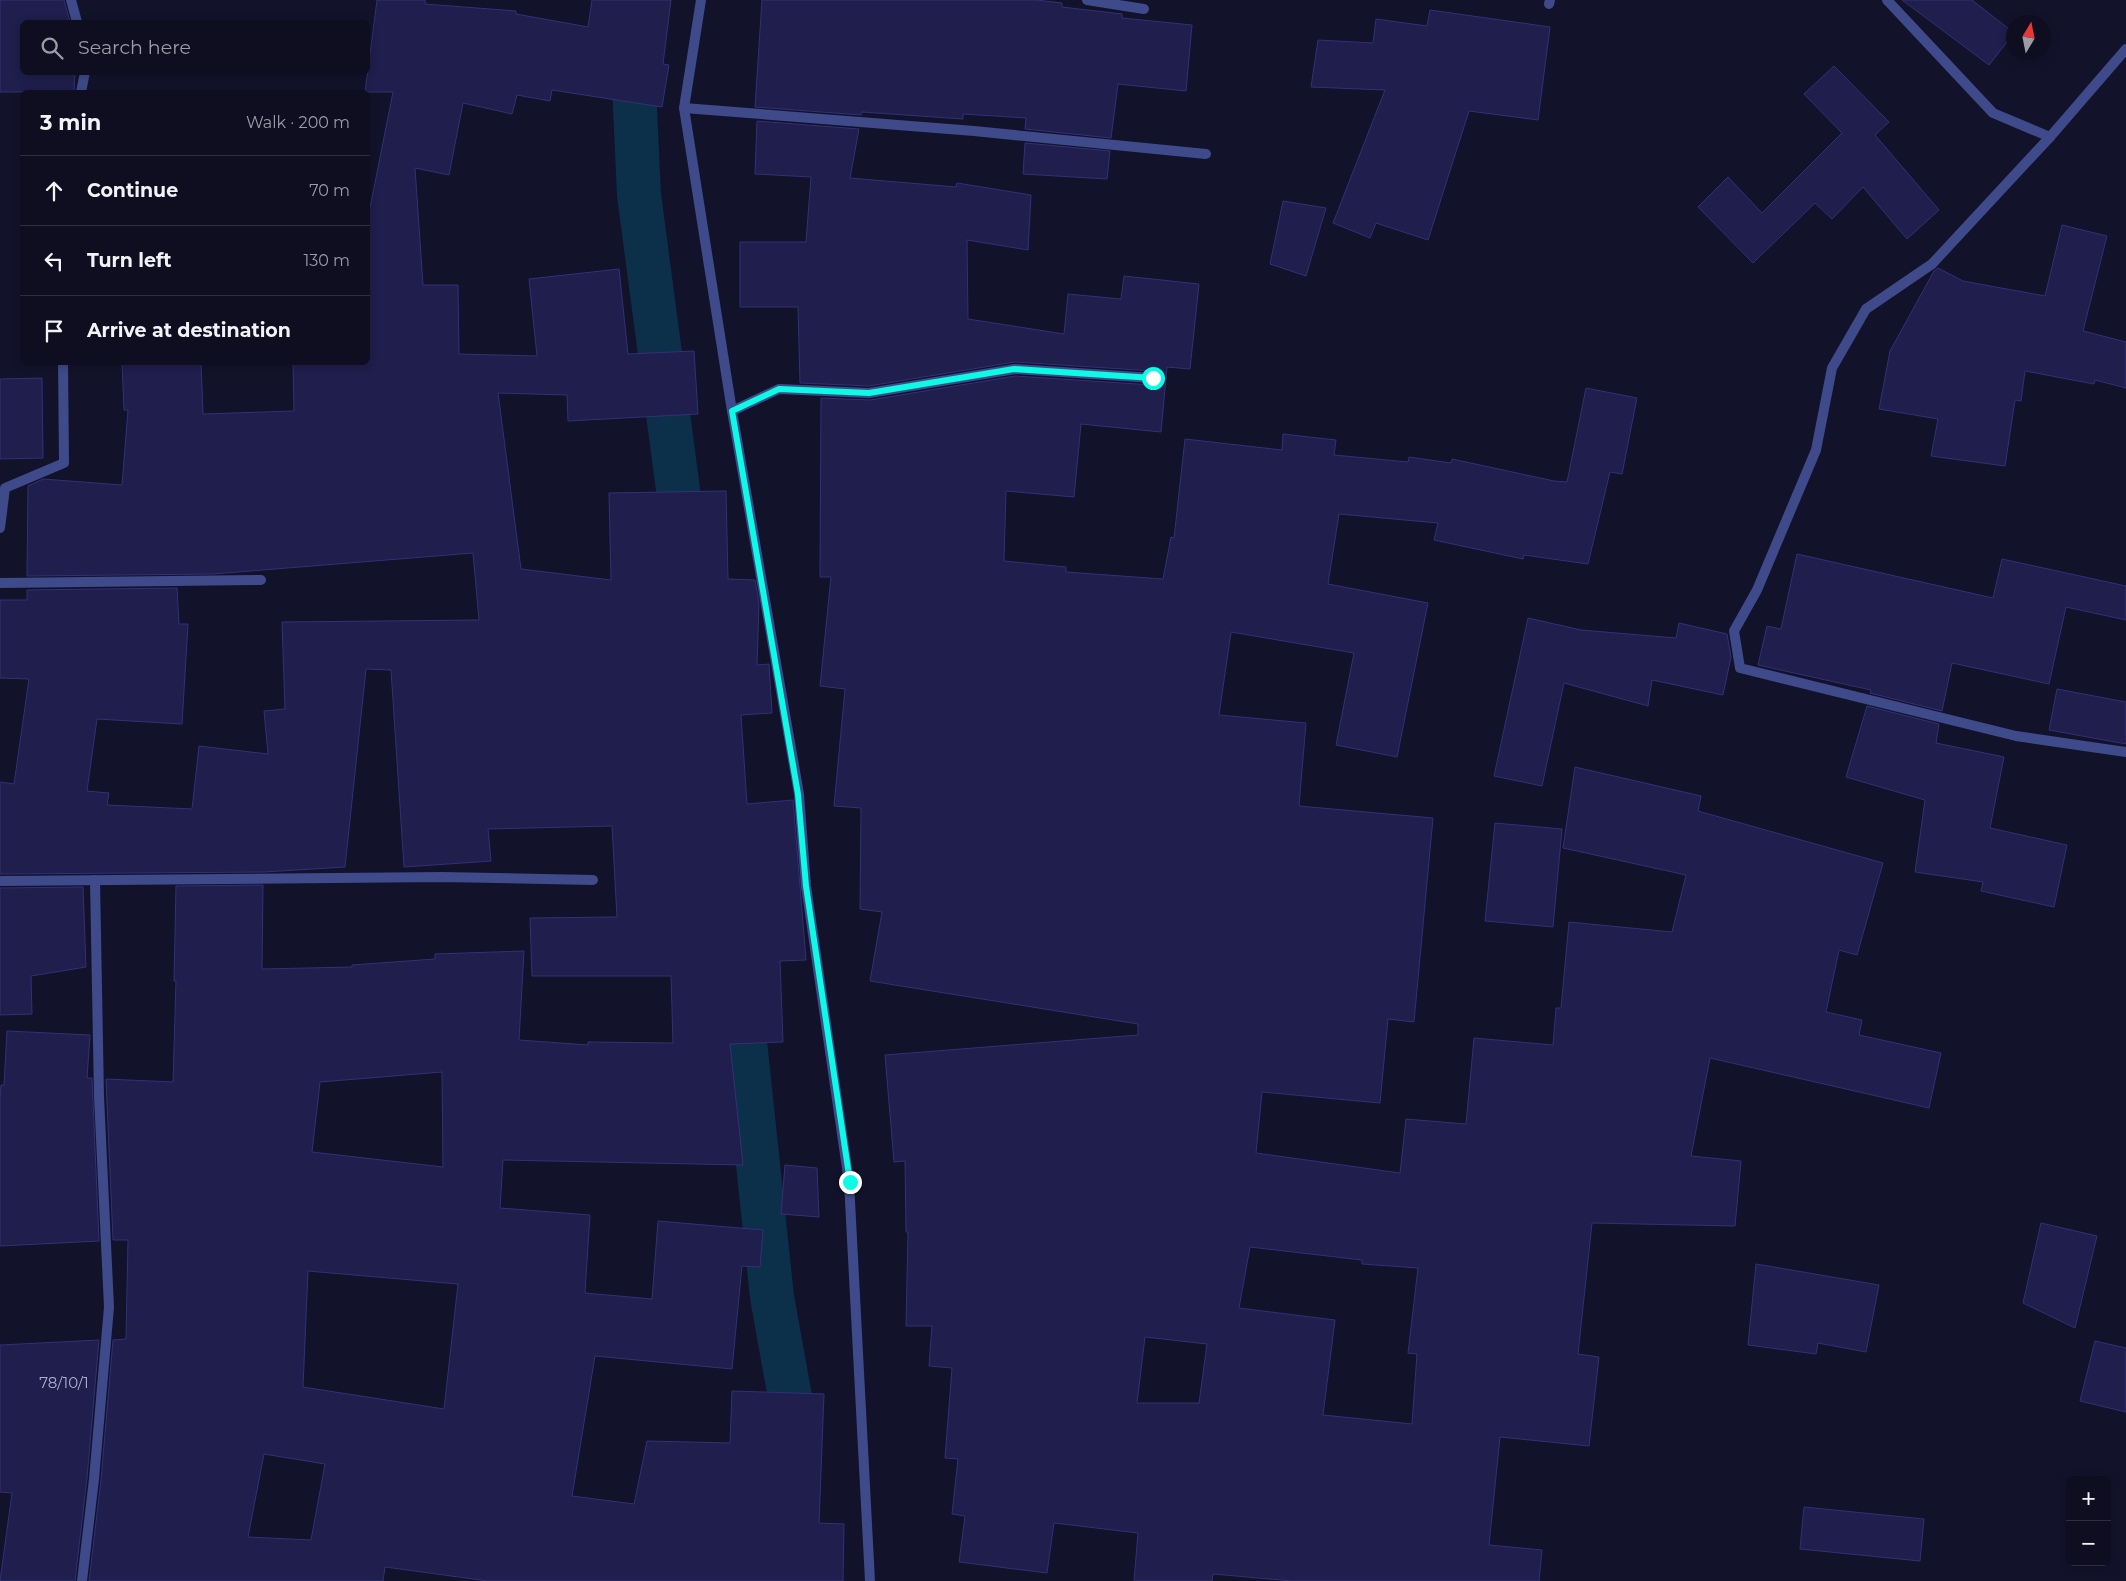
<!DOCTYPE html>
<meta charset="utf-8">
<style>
:root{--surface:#0e0e20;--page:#1c1c2d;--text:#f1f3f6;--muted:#9b9ca5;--line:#2e2e3e}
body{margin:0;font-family:Montserrat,sans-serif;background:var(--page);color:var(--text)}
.controls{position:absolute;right:15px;bottom:15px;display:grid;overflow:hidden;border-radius:8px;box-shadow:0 2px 8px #0003}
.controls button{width:45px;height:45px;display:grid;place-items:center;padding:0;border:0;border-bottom:1px solid var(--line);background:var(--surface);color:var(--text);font:25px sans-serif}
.compass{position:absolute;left:2006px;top:15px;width:45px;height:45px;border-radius:50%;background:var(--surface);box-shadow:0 2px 8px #0003;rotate:10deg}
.stop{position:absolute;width:15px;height:15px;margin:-11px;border:4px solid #0dfae4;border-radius:50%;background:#fff}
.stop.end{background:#0dfae4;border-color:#fff;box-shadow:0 1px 5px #0008}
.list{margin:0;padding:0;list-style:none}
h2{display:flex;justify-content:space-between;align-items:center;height:65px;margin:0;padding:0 20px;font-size:21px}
h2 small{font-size:16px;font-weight:400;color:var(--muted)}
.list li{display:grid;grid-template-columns:32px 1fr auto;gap:15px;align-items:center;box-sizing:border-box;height:70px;padding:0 20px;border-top:1px solid var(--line)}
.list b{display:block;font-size:19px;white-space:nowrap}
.list em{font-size:16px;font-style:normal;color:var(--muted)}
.icon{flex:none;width:28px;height:28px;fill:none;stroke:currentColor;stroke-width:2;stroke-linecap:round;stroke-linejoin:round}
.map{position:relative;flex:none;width:2126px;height:1581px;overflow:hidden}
.search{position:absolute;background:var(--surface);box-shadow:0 2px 8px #0003;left:20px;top:20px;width:350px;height:55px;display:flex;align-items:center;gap:12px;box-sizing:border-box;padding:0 18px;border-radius:8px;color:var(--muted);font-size:19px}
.panel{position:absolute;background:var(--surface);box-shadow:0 2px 8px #0003;left:20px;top:90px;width:350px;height:275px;border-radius:8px}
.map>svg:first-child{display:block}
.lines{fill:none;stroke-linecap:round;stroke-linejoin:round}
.canal{stroke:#0c2f4a;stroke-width:44}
.building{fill:#1f1e4c;stroke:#313177;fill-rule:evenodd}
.minor{stroke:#3e4a89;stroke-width:10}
.route{stroke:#0dfae4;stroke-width:6}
.labels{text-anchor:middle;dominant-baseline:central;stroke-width:4.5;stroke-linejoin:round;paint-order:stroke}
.number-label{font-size:15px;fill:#aeafd2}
</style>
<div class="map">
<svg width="2126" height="1581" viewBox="0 0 2126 1581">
<rect width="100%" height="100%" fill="#12122b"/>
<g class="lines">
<!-- canal -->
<g class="canal">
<polyline points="630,0 639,195 686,550"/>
<polyline points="739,985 772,1297 800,1453"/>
</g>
</g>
<!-- building -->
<g class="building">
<polygon points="0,0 64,0 70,22 22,22 22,72 75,72 74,92 0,92"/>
<path d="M377,0H425V4L516,11V14L588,27L592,0H671L663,64L669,65L662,107L552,90L550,101L517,95L512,114L463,103L449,175L415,168L423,285H458L459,354L537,356L529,279L619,269L628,354L694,351L698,414L568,421L567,395L498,393L521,569L611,580L609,493L726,491L728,579L755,580L759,603L757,665L769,664L772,713L741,715L747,804L793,800L806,960L780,961L783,1042L730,1044L743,1165L503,1160L500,1208L590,1215L585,1293L652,1299L658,1221L763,1230L760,1267L742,1266L732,1369L595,1356L572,1496L634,1504L647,1441L730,1443L732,1391L824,1394L819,1523L844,1524L843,1581H488L385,1567L383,1581H89L101,1480L113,1340L126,1339L128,1240H113L106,1079L173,1082L176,981H174L176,886L263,885L262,969L352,967V965L435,959V954L524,951L519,1040L588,1045V1042L673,1043L671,976H532L530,918L617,917L612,826L488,829L491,861L404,867L391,670L366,669L345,867L264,872L0,874V782L14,784L29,679L0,678V600H27V590L177,588L179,624H188L182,724L97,719L87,791L109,793L107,805L192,809L199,746L268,754L264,711L285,709L282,622L479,620L473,553L213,574L27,576L28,486L43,479L122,485L128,410H124L122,362H201L203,414L294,411L293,362H368V218L393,92H365ZM442,1072L443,1167L312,1152L320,1082ZM308,1271L458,1284L444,1409L303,1387ZM264,1454L325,1464L311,1540L248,1537Z"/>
<polygon points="762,0 1036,0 1062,3 1062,7 1122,14 1122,18 1192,25 1186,91 1118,84 1111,138 1025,129 1026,118 963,114 963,119 862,112 861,115 755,107"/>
<polygon points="1902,0 1972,0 2014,33 1989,65"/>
<polygon points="1430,10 1550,27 1538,120 1469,111 1428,240 1376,223 1370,238 1333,223 1385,90 1311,87 1318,40 1373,43 1376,19 1427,26"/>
<polygon points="1834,66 1889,122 1875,135 1939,210 1907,239 1863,187 1832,219 1815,203 1753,263 1698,207 1728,177 1762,213 1842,133 1804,94"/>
<path d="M757,121L859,129L850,178L956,187L957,183L1031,195L1028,250L967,240L968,319L1064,334L1068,294L1121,299L1124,276L1199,284L1190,369L1167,367L1161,432L1081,424L1074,497L1006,491L1004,561L1066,567V572L1163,579L1171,537L1174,538L1185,439L1282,450L1283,434L1336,440L1334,455L1408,462L1409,457L1451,463L1452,459L1554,481L1567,482L1586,388L1637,398L1622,474L1610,472L1588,564L1524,555L1523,559L1434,540L1438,523L1339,514L1328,584L1428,603L1397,757L1336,745L1354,653L1231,632L1219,715L1306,723L1299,806L1433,818L1414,1022L1388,1019L1380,1103L1262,1092L1256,1153L1400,1173L1406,1119L1466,1124L1474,1038L1553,1045L1556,1008H1561L1569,922L1672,932L1686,875L1563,848L1575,767L1701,796L1698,811L1883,863L1857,955L1839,950L1826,1012L1862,1020L1859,1035L1941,1053L1929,1108L1710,1058L1691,1156L1741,1161L1735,1226L1592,1223L1578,1354L1599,1357L1589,1446L1500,1437L1489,1545L1542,1550L1539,1581H1292L1213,1574L1212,1581H1134L1138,1533L1054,1523L1047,1573L959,1562L965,1516L952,1514L958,1459L945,1458L952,1368L929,1366L932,1326H906L908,1232H906L905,1161L894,1162L885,1055L1138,1035V1024L870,981L882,912L860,909L861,808L834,806L845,689L820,686L831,577H820L821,398L870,400L1015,376L1153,385L1158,382L1160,378L1157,373L1153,371L1015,362L869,386L800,383L798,307H740V242H806L811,177L755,174ZM1250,1247L1362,1260V1264L1418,1268L1408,1353L1417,1354L1412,1424L1323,1415L1335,1320L1239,1308ZM1145,1337L1207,1344L1199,1403H1137Z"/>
<polygon points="1025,143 1110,151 1107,179 1023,174"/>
<polygon points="1283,201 1326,208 1306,276 1270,264"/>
<polygon points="2062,225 2107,236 2083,331 2126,342 2126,388 2095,380 2094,384 2025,371 2021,401 2015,400 2005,466 1931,456 1938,419 1879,409 1890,351 1934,271 1938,268 1963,281 2045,296"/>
<polygon points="42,378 43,458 0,459 0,379"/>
<polygon points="1797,554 1993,598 2002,559 2126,586 2126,620 2066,607 2049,684 1952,663 1942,711 1870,693 1871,690 1758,665 1767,626 1781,629"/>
<polygon points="1528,618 1581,630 1676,638 1679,623 1727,634 1731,657 1723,695 1652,680 1648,706 1564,683 1542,786 1494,776"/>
<polygon points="2057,689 2126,702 2126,744 2049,730"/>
<polygon points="1867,706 1939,724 1936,743 2004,757 1990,828 2067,845 2054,907 1981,891 1983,882 1915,872 1925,800 1846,777"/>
<polygon points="1495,823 1562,829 1553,927 1485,921"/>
<polygon points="83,887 86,967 31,976 32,1014 0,1015 0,888"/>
<polygon points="7,1031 90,1035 87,1078 92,1078 99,1241 0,1246 0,1101 1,1085 4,1085"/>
<polygon points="785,1165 817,1168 819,1217 781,1214"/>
<polygon points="2041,1223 2097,1236 2075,1328 2023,1303"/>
<polygon points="1756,1264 1879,1285 1866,1352 1818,1343 1816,1354 1748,1345"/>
<polygon points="99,1340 87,1478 75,1581 0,1581 12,1493 0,1492 0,1345"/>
<polygon points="2095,1341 2126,1348 2126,1412 2080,1401"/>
<polygon points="1804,1507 1924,1519 1920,1561 1800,1549"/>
</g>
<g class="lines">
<!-- minor -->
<g class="minor">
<polyline points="71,0 77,22"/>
<polyline points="701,0 684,108 732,411 799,794 806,886 849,1182 870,1581"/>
<polyline points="1087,0 1144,9"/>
<polyline points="1887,0 1993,113 2050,137"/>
<polyline points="1549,4 1550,0"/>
<polyline points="2126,49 2050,137 1932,264 1866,309 1832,368 1816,450 1757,590 1734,631 1740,668 2016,736 2126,752"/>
<polyline points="81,92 85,72"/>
<polyline points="684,108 974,131 1206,154"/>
<polyline points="732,411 779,389 869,393 1015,369 1153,378"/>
<polyline points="0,528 5,488 64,463 63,362"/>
<polyline points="0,583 261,580"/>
<polyline points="0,881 442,877 593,880"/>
<polyline points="82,1581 94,1479 109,1307 99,1097 95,880"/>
</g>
</g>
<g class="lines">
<!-- route -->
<polyline class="route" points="850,1182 806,886 798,794 732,411 779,389 869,393 1014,369 1153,378"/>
</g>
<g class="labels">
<!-- number labels -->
<g class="number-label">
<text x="64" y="1382">78/10/1</text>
</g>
</g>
</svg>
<div class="controls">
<button>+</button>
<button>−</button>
</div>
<svg class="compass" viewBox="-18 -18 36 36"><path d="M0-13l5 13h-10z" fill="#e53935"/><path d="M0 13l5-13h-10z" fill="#9b9ca5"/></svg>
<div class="stop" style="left:1153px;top:378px"></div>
<div class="stop end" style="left:850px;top:1182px"></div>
<div class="search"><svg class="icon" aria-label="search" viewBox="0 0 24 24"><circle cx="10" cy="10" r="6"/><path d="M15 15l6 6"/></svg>Search here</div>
<section class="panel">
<h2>3 min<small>Walk · 200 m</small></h2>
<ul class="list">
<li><svg class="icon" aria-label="ahead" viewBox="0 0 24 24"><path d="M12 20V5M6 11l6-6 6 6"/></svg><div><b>Continue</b></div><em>70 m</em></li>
<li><svg class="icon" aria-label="left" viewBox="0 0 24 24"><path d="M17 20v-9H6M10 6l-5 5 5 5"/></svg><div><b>Turn left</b></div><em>130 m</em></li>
<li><svg class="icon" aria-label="arrive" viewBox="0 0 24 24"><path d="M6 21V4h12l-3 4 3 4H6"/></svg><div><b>Arrive at destination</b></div></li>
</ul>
</section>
</div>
